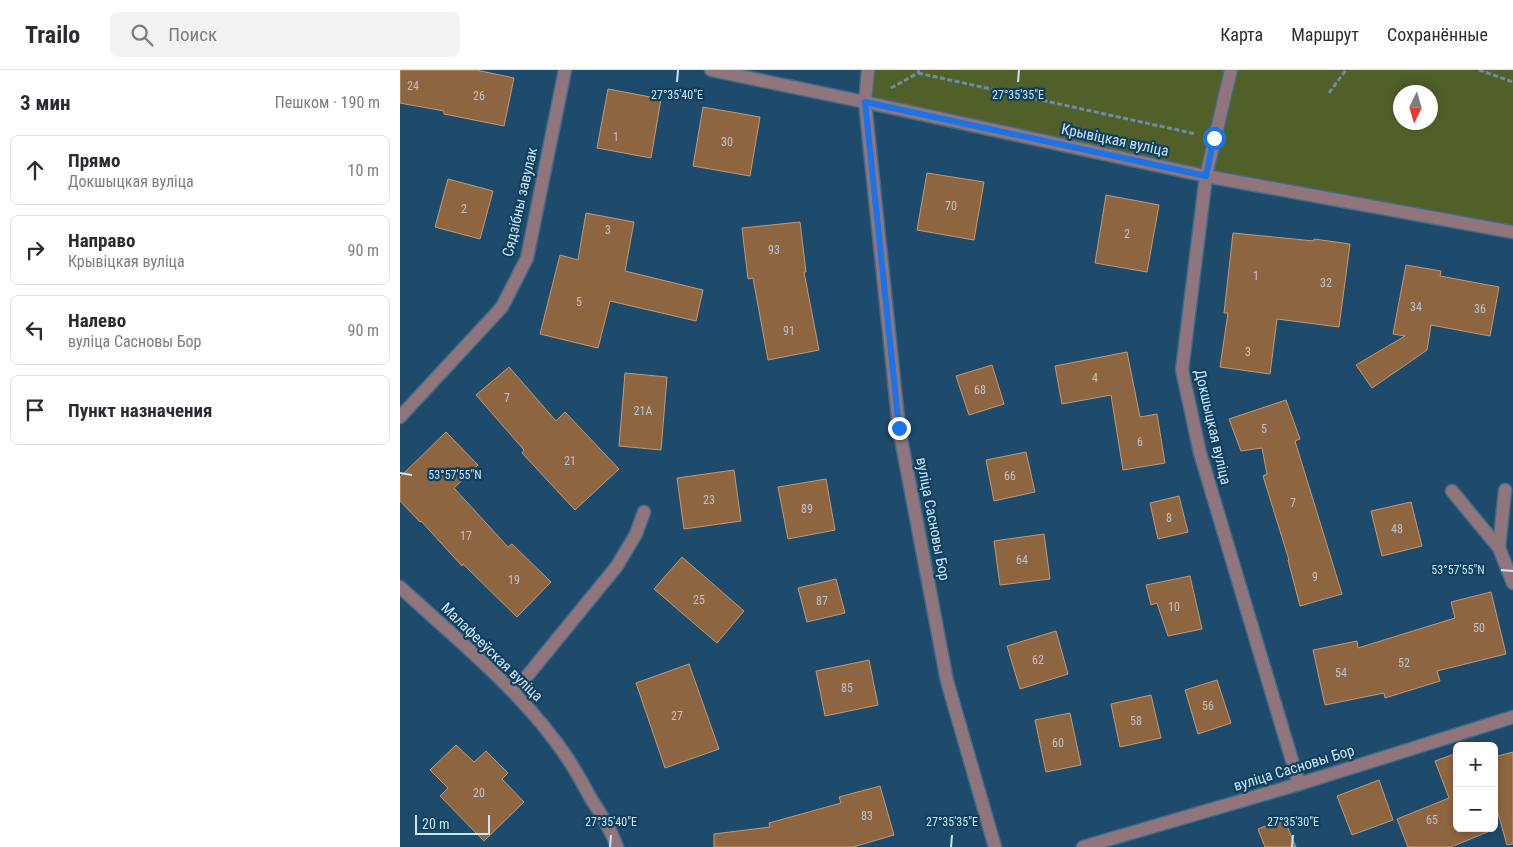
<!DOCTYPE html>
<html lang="ru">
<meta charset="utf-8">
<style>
:root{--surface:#fff;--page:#f2f2f3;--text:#2b2b33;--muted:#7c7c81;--line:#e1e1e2}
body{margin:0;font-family:"Roboto Condensed",sans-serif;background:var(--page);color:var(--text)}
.controls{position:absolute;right:15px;bottom:15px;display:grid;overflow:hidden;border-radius:8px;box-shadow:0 2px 8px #0003}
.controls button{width:45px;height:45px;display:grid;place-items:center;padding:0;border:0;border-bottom:1px solid var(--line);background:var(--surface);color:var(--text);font:25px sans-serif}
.compass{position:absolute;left:993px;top:15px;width:45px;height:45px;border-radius:50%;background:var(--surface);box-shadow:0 2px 8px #0003;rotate:185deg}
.scale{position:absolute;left:15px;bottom:12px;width:75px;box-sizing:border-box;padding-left:5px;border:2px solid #cce4f7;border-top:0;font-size:14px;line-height:18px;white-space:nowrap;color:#cce4f7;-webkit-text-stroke:4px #11405f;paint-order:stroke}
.stop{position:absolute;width:15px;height:15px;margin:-11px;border:4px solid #1a73e8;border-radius:50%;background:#fff}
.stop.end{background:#1a73e8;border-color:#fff;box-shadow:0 1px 5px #0008}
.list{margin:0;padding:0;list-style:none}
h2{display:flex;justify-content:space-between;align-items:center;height:65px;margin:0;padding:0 20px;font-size:21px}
h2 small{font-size:16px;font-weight:400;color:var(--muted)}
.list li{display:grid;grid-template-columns:32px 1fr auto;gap:15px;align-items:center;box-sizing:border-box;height:70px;margin:0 10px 10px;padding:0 10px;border:1px solid var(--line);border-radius:8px}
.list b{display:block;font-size:19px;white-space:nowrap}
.list p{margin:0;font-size:16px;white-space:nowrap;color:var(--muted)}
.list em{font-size:16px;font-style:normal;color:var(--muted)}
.icon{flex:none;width:28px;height:28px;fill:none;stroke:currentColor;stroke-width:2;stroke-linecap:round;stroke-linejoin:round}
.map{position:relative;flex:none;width:1113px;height:777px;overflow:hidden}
header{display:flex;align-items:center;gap:30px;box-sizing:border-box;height:70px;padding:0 25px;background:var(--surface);border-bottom:1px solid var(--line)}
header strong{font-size:24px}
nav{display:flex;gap:28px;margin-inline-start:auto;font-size:18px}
.search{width:350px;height:45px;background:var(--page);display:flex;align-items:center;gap:12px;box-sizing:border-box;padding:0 18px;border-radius:8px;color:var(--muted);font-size:19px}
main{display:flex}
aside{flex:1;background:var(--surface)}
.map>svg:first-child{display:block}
.green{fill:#516029;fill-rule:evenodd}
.building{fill:#8e6541;stroke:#c49973}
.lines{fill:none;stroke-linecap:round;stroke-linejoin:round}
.minor-casing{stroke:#416a87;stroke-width:15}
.path{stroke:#6a8ea8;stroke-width:3;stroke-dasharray:5 2.5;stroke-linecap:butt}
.minor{stroke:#90767c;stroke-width:12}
.route{stroke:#1a73e8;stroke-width:6}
.ticks{fill:none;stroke:#cce4f7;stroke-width:2}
.labels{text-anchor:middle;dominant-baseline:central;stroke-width:4.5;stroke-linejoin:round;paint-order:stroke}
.number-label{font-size:12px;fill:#bcc4ca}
.street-label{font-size:15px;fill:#cce4f7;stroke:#11405f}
.ticks-label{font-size:12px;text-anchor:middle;fill:#cce4f7;stroke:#11405f;stroke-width:4.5;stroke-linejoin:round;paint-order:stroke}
</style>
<header>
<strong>Trailo</strong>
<div class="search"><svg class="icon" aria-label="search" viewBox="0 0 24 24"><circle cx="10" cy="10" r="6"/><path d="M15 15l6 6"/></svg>Поиск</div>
<nav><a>Карта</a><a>Маршрут</a><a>Сохранённые</a></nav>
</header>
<main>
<aside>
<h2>3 мин<small>Пешком · 190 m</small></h2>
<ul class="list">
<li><svg class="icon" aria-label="ahead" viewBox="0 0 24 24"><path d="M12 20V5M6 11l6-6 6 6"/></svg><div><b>Прямо</b><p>Докшыцкая вуліца</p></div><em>10 m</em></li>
<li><svg class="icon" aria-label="right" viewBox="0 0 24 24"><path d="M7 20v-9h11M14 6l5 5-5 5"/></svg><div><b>Направо</b><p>Крывіцкая вуліца</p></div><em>90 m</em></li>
<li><svg class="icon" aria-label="left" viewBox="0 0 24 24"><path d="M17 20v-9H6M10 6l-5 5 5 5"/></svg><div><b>Налево</b><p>вуліца Сасновы Бор</p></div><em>90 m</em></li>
<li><svg class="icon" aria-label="arrive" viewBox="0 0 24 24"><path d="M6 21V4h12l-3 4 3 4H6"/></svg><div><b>Пункт назначения</b></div></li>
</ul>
</aside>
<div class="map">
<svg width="1113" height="777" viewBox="0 0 1113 777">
<rect width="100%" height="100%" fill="#1e4b6b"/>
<!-- green -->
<path class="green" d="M468,0H1113V162L465,32ZM1001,22H1030V52H1001Z"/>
<!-- building -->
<g class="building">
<polygon points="0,0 76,0 114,8 104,56 44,44 44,41 0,33"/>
<polygon points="208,19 261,29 251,88 197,78"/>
<polygon points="303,37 360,47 350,106 293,96"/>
<polygon points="527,103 584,112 574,170 517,160"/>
<polygon points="48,109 93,121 80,169 35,157"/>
<polygon points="706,125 759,135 747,202 695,193"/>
<polygon points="186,143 234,152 225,201 303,220 296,251 210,231 198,278 140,264 160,185 178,190"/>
<polygon points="400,152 406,202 404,202 419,280 368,290 353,208 348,209 342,158"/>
<polygon points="833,163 914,171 914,169 950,174 939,257 877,249 870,304 820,297 828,243 824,243"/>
<polygon points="1006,195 1041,201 1040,206 1099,217 1090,266 1031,255 1027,280 972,318 956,295 1005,266 993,264"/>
<polygon points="727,282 740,347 757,344 765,393 723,400 711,325 662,334 655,296"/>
<polygon points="592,295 604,334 569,345 556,306"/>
<polygon points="109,297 156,351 165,342 219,399 175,440 122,383 124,380 76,325"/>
<polygon points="225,303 267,307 261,380 219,376"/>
<polygon points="886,330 900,369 895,371 942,524 900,536 888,490 889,490 863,406 867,404 862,378 841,381 829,349"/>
<polygon points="46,362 78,395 54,418 108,477 112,474 151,512 117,547 63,494 62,496 21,451 20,452 0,431 0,407"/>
<polygon points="626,382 635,422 594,431 586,390"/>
<polygon points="334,400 341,451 284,459 277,408"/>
<polygon points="426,409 435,460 388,469 378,417"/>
<polygon points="779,426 788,462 758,469 750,433"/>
<polygon points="1011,432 1022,476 982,486 971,441"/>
<polygon points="644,464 650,509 600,515 594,471"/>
<polygon points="282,487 344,541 317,573 254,519"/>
<polygon points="790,506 802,559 768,566 757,533 751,535 746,515"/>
<polygon points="436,509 445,543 407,552 398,518"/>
<polygon points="1091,522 1106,584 1037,601 1040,611 985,628 984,623 925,635 913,580 957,571 958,578 1055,548 1051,532"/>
<polygon points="656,561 668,604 620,619 607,576"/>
<polygon points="469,590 478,635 425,646 416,601"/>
<polygon points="289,594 319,679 265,698 236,613"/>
<polygon points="817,610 831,653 798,664 785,620"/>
<polygon points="751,625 761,668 720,677 711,634"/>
<polygon points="670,643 681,695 646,702 635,650"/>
<polygon points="56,675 74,692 86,681 108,703 102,709 124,732 84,771 40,726 48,718 30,700"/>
<polygon points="1113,682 1113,774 1107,775 1094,729 1094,687"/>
<polygon points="1057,683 1057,758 1095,759 1051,777 1008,777 997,749 1049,728 1035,691"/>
<polygon points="979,710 993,750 952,765 937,726"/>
<polygon points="480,716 494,765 453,777 314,777 314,764 370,757 369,753 441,733 439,727"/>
<polygon points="884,749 896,777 865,777 858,759"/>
</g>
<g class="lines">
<!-- minor casing -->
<g class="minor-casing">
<g id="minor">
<polyline points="311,0 465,32 806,106 1113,162"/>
<polyline points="468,0 465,32 499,358 547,611 595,777"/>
<polyline points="831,0 806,106 782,300 800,383 899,714"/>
<polyline points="0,347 102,237 127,188 165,0"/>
<polyline points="1052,421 1099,478 1113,513"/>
<polyline points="1099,478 1105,420"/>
<path d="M0,517C54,567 112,613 156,672C169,689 180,708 190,727C200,743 211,759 217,777"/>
<polyline points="114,622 217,496 236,464 244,442"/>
<polyline points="683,777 899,714 1113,647"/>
</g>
</g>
<!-- path -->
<g class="path">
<polyline points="1079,0 1113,12"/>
<polyline points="518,3 796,64"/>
<polyline points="491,18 518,3 519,0"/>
<polyline points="929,23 946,0"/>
</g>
<!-- minor -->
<use href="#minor" class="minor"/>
</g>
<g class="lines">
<!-- route -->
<polyline class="route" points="499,358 465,32 806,106 814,68"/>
</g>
<!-- ticks -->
<path class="ticks" d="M277,12L278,0M618,12L619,0M0,403L12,405M1101,500L1113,501M210,777L211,765M551,777L552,765M892,777L893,765"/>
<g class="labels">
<!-- number labels -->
<g class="number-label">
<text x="13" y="16">24</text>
<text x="79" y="26">26</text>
<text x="216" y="67">1</text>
<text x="327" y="72">30</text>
<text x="551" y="136">70</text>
<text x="64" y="139">2</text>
<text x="208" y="160">3</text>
<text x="727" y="164">2</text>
<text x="374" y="180">93</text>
<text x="856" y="206">1</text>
<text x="926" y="213">32</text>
<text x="179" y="232">5</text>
<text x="1016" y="237">34</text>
<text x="1080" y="239">36</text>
<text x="389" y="261">91</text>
<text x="848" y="282">3</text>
<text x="695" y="308">4</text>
<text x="580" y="320">68</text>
<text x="107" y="328">7</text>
<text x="243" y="341">21А</text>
<text x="864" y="359">5</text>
<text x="740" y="372">6</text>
<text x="170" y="391">21</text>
<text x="610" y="406">66</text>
<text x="309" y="430">23</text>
<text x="893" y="433">7</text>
<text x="407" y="439">89</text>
<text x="769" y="448">8</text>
<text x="997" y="459">48</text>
<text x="66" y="466">17</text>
<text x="622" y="490">64</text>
<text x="915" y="507">9</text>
<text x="114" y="510">19</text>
<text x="299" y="530">25</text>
<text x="422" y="531">87</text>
<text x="774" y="537">10</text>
<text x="1079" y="558">50</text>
<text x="638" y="590">62</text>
<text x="1004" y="593">52</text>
<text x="941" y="603">54</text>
<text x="447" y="618">85</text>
<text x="808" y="636">56</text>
<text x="277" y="646">27</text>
<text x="736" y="651">58</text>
<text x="658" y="673">60</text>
<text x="79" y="723">20</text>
<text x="467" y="746">83</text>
<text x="1032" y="750">65</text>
</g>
<!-- street labels -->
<g class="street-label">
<text transform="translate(715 70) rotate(12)">Крывіцкая вуліца</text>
<text transform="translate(120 132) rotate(-77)">Сядзібны завулак</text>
<text transform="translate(813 357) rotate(77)">Докшыцкая вуліца</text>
<text transform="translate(533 449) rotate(79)">вуліца Сасновы Бор</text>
<text transform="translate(92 582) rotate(44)">Малафееўская вуліца</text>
<text transform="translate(894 698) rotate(-17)">вуліца Сасновы Бор</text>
</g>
</g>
<g class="ticks-label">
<text x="277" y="29">27°35'40"E</text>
<text x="618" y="29">27°35'35"E</text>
<text x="55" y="409">53°57'55"N</text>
<text x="1058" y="504">53°57'55"N</text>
<text x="211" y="756">27°35'40"E</text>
<text x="552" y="756">27°35'35"E</text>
<text x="893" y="756">27°35'30"E</text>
</g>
</svg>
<div class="controls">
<button>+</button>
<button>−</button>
</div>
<svg class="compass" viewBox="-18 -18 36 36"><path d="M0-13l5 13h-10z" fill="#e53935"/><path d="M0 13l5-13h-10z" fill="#7c7c81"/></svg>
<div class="scale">20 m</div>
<div class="stop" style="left:814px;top:68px"></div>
<div class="stop end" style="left:499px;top:358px"></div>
</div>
</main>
